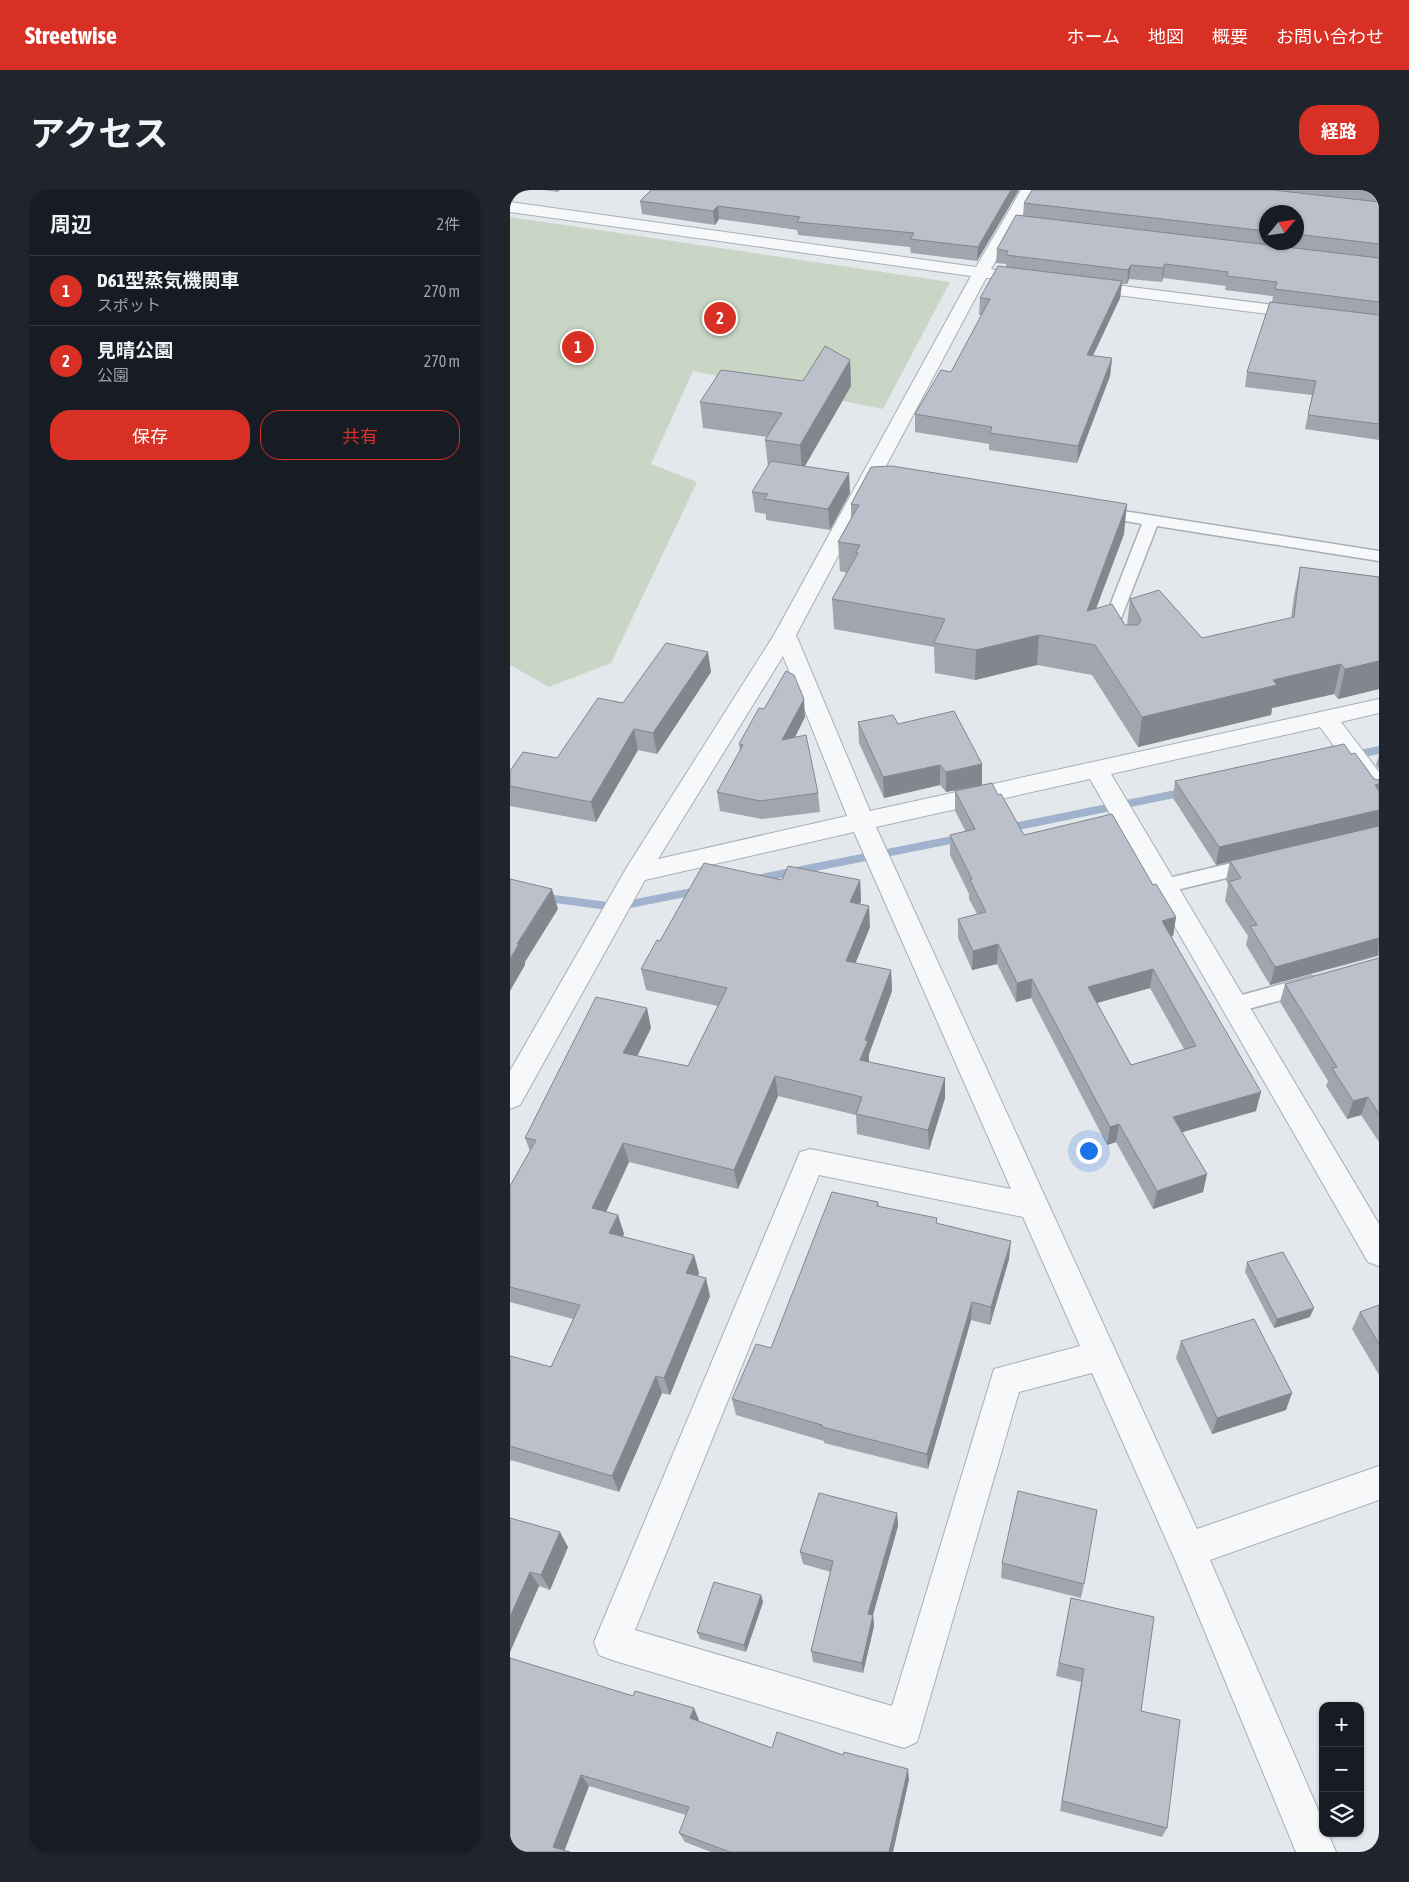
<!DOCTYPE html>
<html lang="ja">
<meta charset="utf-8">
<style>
:root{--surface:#171b24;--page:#20242c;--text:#f1f3f6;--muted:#9ea1a6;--line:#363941;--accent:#d93025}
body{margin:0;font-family:"Asap Condensed","Noto Sans JP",sans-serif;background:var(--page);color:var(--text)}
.controls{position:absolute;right:15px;bottom:15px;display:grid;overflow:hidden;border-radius:10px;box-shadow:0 1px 4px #0004}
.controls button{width:45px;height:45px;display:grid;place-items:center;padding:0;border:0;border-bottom:1px solid var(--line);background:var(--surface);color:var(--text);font:25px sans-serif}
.compass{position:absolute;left:749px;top:15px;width:45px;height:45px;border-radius:50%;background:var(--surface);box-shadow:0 1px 4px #0004;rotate:61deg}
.you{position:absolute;left:578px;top:960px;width:18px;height:18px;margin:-12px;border:4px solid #fff;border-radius:50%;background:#1a73e8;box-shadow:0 0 0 8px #1a73e833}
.badge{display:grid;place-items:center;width:32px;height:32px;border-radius:50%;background:var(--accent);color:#fff;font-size:16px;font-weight:700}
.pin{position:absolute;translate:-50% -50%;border:2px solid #fff;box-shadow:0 1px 5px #0006}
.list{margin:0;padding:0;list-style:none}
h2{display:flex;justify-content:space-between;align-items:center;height:65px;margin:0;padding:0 20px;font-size:21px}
h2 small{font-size:16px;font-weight:400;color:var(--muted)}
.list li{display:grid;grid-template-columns:32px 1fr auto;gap:15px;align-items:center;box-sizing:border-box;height:70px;padding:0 20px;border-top:1px solid var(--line)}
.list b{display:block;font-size:19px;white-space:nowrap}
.list p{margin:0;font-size:16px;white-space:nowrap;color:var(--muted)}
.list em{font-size:16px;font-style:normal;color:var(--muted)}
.actions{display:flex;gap:10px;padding:15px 20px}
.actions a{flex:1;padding:11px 0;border:1px solid var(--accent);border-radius:20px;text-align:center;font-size:18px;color:var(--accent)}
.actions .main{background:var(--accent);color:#fff}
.icon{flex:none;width:28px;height:28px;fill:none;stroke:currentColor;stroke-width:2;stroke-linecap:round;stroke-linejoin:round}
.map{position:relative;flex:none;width:869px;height:1662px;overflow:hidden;border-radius:20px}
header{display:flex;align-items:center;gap:30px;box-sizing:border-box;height:70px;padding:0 25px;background:var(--accent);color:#fff}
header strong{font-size:24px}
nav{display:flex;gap:28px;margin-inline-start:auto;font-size:18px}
.intro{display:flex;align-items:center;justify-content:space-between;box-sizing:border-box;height:120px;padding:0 30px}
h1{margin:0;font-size:35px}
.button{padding:12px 22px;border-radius:20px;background:var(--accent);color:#fff;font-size:18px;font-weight:700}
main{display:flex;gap:30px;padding:0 30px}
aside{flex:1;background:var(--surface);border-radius:20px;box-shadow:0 1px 4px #0004}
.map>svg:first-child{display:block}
.green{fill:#c9d6c5}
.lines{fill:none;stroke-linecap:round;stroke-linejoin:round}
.stream{fill:#9fb4cc;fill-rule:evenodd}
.lane-casing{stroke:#a9aeb7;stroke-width:3}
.street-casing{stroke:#a9aeb7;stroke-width:2}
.lane{fill:#f7f8fa;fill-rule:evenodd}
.street{fill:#f7f8fa;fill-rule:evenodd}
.wall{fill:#a1a5ae;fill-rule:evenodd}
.shaded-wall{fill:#83868d}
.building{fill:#bbc0ca;stroke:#83868d;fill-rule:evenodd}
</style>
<header>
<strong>Streetwise</strong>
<nav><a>ホーム</a><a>地図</a><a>概要</a><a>お問い合わせ</a></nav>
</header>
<div class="intro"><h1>アクセス</h1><a class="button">経路</a></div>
<main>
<aside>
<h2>周辺<small>2件</small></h2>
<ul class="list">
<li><span class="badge">1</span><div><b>D61型蒸気機関車</b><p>スポット</p></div><em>270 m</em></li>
<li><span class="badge">2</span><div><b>見晴公園</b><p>公園</p></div><em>270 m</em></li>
</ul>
<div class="actions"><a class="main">保存</a><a>共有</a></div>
</aside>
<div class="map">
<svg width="869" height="1662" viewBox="0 0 869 1662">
<rect width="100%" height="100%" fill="#e4e7ec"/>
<!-- green -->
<polygon class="green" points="0,27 440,92 373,219 183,181 141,274 187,292 101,473 39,497 0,475"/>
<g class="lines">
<!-- stream -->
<g class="stream">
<polygon points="869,556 869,564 839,570 834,566 839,562"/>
<polygon points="680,597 684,598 685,601 684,604 494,643 488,639 494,635"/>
<polygon points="457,643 461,644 463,647 461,650 241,694 235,690 241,686"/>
<polygon points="192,696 196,697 198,700 196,703 105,721 0,707 0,699 105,713"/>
</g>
<!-- lane casing -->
<g class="lane-casing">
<g id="lane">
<polygon points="588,317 869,361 869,371 647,336 610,431 619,445 617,449 605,449 594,431 632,334 583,325 580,322 583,319"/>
<polygon points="747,667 754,669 757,674 754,679 654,703 647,701 644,696 647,691 654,689"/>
<polygon points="801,786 808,788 811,794 808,800 724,823 717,821 713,815 717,809"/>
</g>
</g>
<!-- street casing -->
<g class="street-casing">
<g id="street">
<path d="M511,0H527L481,79L494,82L496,85L494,88H476L286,445L360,621L869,509V523L831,532L869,582V607L860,605L810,537L601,584L869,1034V1076L858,1072L580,589L366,637L687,1339L869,1276V1310L700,1370L813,1631V1643H818L826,1662H786L666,1372L582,1183L509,1202L407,1552L394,1558L102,1470L89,1465L84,1452L290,962L300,959L501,999L344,642L135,690L10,915L0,919V881L117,677L264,445L461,86L0,22V12L466,77ZM273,466L337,626L148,669ZM309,985L513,1027L570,1156L484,1179L382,1516L125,1440Z"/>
<polygon points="573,91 869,128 869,138 567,100 565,96 567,92"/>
</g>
</g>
<!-- lane -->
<use href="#lane" class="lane"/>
<!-- street -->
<use href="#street" class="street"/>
</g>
<!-- wall -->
<g class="wall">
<polygon points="33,0 50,0 48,2"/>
<polygon points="141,0 509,0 467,71 401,63 400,57 288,45 287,40 209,29 205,35 132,24 130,11"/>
<path d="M522,0H869V250L795,239L802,205L735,197L737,182L762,112L763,106L715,100L716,96L653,88L652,92L619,89L617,94H612L610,108L583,166L602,168L600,186L567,273L479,260V254L405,242V224L441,182L472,125H469L470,108L496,77V74L486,73L487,59L513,26L514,13ZM756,22H786V52H756Z"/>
<polygon points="340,170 341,196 295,276 340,303 320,340 256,330 256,324 245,322 242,302 258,277 255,250 257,247 193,238 190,212 293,191"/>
<polygon points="341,314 614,344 586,418 615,435 617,435 620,409 692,448 781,428 784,406 790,377 869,387 869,499 828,509 824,504 762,518 761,525 628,557 582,485 527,475 465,490 425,483 424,457 324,439 322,409 337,383 330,381 328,352 341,328"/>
<polygon points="201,482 147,564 128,560 86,632 0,616 0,581 47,568 113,513"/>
<polygon points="295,527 285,547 308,603 310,622 252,629 210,621 207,602 230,561 229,554"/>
<polygon points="348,532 388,534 472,574 472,595 436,602 430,595 374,608 349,553"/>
<polygon points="841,564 864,589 869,590 869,766 760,795 736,755 738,746 715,711 718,694 716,690 720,671 706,675 663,608 665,591"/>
<polygon points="869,565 869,579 866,575"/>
<path d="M445,601L488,605L514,645L643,695L666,727L663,746L661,747L746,921L672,942L697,984L693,1002L643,1019L606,952L597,955L521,808L506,812L487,774L462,780L448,748V729L467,724L459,709V704L440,665V645L456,642L445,621ZM640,798L674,859L621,875L587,813Z"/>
<polygon points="272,690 350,690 351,711 350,714 360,737 345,773 381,780 382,801 359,864 359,872 435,888 435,908 419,960 347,944 346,925 268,906 228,999 119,972 96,1022 108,1025 114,1044 112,1047 184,1065 189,1083 188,1086 200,1106 160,1205 152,1203 109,1302 1,1270 0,1273 0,1166 41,1177 63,1129 0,1112 0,996 20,961 15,948 141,838 127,866 178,876 208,816 136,800 131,779 150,751"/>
<polygon points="869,768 869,952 851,925 837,929 816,896 818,891 770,812 775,794"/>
<polygon points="368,1012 369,1016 427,1034 499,1069 480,1135 461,1130 418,1279 314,1253 314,1251 226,1225 222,1209 261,1158"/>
<polygon points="737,1072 800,1127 764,1138 735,1082"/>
<polygon points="869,1115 869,1185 842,1139 850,1122"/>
<polygon points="671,1151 776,1220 702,1244 666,1168"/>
<polygon points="387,1323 388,1336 363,1425 364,1436 353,1483 303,1472 301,1461 321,1382 293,1374 290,1362"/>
<polygon points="0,1328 58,1357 40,1400 29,1396 0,1462"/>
<polygon points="492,1373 574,1394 571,1408 491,1388"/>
<polygon points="251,1405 253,1412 236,1462 190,1449 187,1442"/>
<polygon points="561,1408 631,1521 657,1638 652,1647 550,1621 571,1492 546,1486"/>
<polygon points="0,1468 189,1530 189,1532 262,1558 399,1589 383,1662 201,1662 175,1652 169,1643 176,1625 79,1596 54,1660 0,1662"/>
</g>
<!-- shaded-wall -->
<g class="shaded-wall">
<polygon points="501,0 509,0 467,71 468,57"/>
<polygon points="208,16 209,29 205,35 203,21"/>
<polygon points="655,74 653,88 652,92 653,78"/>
<polygon points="621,75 619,89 617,94 618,80"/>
<polygon points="612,91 610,108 575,182 577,165"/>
<polygon points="602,168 600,186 567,273 568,256"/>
<polygon points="340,170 341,196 292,281 290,255"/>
<polygon points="339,283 340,303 320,340 318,319"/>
<polygon points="617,314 614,344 574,451 577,421"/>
<polygon points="529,445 527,475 465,490 466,460"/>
<polygon points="198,462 201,482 147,564 143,543"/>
<polygon points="869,471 869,499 828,509 835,479"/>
<polygon points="831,474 824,504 762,518 761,525 628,557 632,527 763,490"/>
<polygon points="294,509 295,527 274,569 272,550"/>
<polygon points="124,539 128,560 86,632 81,612"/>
<polygon points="472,574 472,595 436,602 436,582"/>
<polygon points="430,575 430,595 374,608 373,587"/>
<polygon points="869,594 869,611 865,595"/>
<polygon points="869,620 869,636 706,675 709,657"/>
<polygon points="350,690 351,711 342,733 340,712"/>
<polygon points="42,699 48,719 15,772 15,775 0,801 0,769 7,754"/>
<polygon points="359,716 360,737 338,792 336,771"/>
<polygon points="666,727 663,746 649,750 652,731"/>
<polygon points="869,748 868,765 760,795 765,777"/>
<polygon points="488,754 487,774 462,780 463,761"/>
<polygon points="643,779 640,798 576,816 578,797"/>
<polygon points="381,780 382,801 359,864 359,871 352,890 350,870 355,850"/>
<polygon points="522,789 521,808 506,812 507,793"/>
<polygon points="137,818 141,838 119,883 113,863"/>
<polygon points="265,886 268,906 228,999 224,980"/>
<polygon points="435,888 435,908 419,960 418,940"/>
<polygon points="751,902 746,921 659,946 663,927"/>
<polygon points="858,907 851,925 837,929 843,911"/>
<polygon points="609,934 606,952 597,955 600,937"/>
<polygon points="113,953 119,972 89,1037 82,1018"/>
<polygon points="697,984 693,1002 643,1019 647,1001"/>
<polygon points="108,1025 114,1044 105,1062 99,1043"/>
<polygon points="501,1051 499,1069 480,1135 481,1117"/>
<polygon points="184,1065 189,1083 181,1102 176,1083"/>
<polygon points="196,1088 200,1106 160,1205 154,1188"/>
<polygon points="462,1112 461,1130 418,1279 417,1264"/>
<polygon points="804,1118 800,1127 764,1138 767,1129"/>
<polygon points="146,1186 152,1203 109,1302 102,1286"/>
<polygon points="782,1203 776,1220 702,1244 707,1228"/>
<polygon points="387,1323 388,1336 360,1435 358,1424"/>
<polygon points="50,1342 58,1357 40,1400 31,1385"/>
<polygon points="20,1382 29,1396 0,1462 0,1427"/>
<polygon points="251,1405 253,1412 236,1462 234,1455"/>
<polygon points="363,1425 364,1436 353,1483 352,1473"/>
<polygon points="184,1518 189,1530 186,1540 180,1528"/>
<polygon points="398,1579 399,1589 383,1662 379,1662"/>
<polygon points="71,1585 79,1596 54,1662 43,1657"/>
</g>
<!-- building -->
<g class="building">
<polygon points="141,0 501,0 468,57 400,49 404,43 287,32 290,27 208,16 203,21 130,11"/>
<polygon points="522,0 763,0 869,12 869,54 786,44 786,22 756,22 756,41 514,13"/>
<polygon points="506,25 869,68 869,112 765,99 767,92 717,86 718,82 655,74 653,78 621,75 618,80 496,65 498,61 487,59"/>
<polygon points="488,76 612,91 577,165 602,168 568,256 480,243 482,237 405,224 431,180 441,182 480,109 470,108"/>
<polygon points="760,112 869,125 869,234 798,225 806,191 737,182"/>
<polygon points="315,156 340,170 290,255 255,250 272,223 190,212 211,180 293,191"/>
<polygon points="261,271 339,283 318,319 254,309 258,304 242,302"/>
<polygon points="382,276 617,314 577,421 602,414 615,435 628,435 631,430 620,409 649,400 692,448 784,427 790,377 869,387 869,471 835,479 831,474 763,490 767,495 632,527 585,455 529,445 466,460 424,453 435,429 322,409 348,363 346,362 350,355 328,352 349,315 341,314 361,277"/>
<polygon points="156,453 198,462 143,543 124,539 81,612 0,596 0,581 13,562 47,568 88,508 113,513"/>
<polygon points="276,481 284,485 294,509 272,550 296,545 308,603 250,611 207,602 233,555 229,554 249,518 254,519"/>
<polygon points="444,521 472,574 436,582 430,575 373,587 348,532 383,525 388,534"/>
<polygon points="834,554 841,564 845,563 864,589 869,590 869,594 865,595 869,601 869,620 709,657 665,591"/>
<path d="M482,593L488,605L491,604L514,645L602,624L643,695L646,694L666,727L652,731L751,902L663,927L697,984L647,1001L609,934L600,937L522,789L507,793L488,754L463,761L448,729L476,722L460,690L462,689L440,645L465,639L445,601ZM643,779L686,856L621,875L578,797Z"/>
<polygon points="869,636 869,748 765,777 740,736 747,735 719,692 731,688 720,671"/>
<polygon points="194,673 272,690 278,676 350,690 340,712 359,716 336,771 381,780 355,850 358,851 350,870 435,888 418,940 346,924 352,907 265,886 224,980 113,953 82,1018 108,1025 99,1043 184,1065 176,1083 196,1088 154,1188 146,1186 102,1286 0,1256 0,1166 41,1177 70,1115 0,1097 0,996 26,950 15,948 86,807 137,818 113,863 178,876 217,798 131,779 147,750 150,751"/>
<polygon points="0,689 42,699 7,754 9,754 0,769"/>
<polygon points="869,768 869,924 858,907 843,911 822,878 827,877 775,794"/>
<polygon points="322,1002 368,1012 367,1016 427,1028 426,1033 501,1051 481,1117 462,1112 417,1264 312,1237 312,1235 222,1209 246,1154 261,1158"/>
<polygon points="773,1062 804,1118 767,1129 737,1072"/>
<polygon points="869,1115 869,1154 850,1122"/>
<polygon points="744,1129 782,1203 707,1228 671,1151"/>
<polygon points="508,1301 587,1320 574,1394 492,1373"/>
<polygon points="309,1303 387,1323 358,1424 363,1425 352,1473 301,1461 323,1371 290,1362"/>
<polygon points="0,1328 50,1342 31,1385 20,1382 0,1427"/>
<polygon points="204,1392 251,1405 234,1455 187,1442"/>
<polygon points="561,1408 644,1427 631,1521 670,1530 657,1638 552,1611 574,1479 549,1473"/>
<polygon points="0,1468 123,1506 125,1501 184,1518 180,1528 262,1558 267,1542 333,1565 334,1562 398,1579 379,1662 220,1662 169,1643 179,1617 71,1585 43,1657 60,1662 0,1662"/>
</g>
</svg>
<div class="controls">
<button>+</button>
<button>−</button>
<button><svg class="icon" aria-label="layers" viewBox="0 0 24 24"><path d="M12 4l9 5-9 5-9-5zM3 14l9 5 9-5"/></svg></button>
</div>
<svg class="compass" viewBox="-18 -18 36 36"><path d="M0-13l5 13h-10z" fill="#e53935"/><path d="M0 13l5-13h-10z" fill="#9ea1a6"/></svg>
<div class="you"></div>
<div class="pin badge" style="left:68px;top:157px">1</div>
<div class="pin badge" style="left:210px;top:128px">2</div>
</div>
</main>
